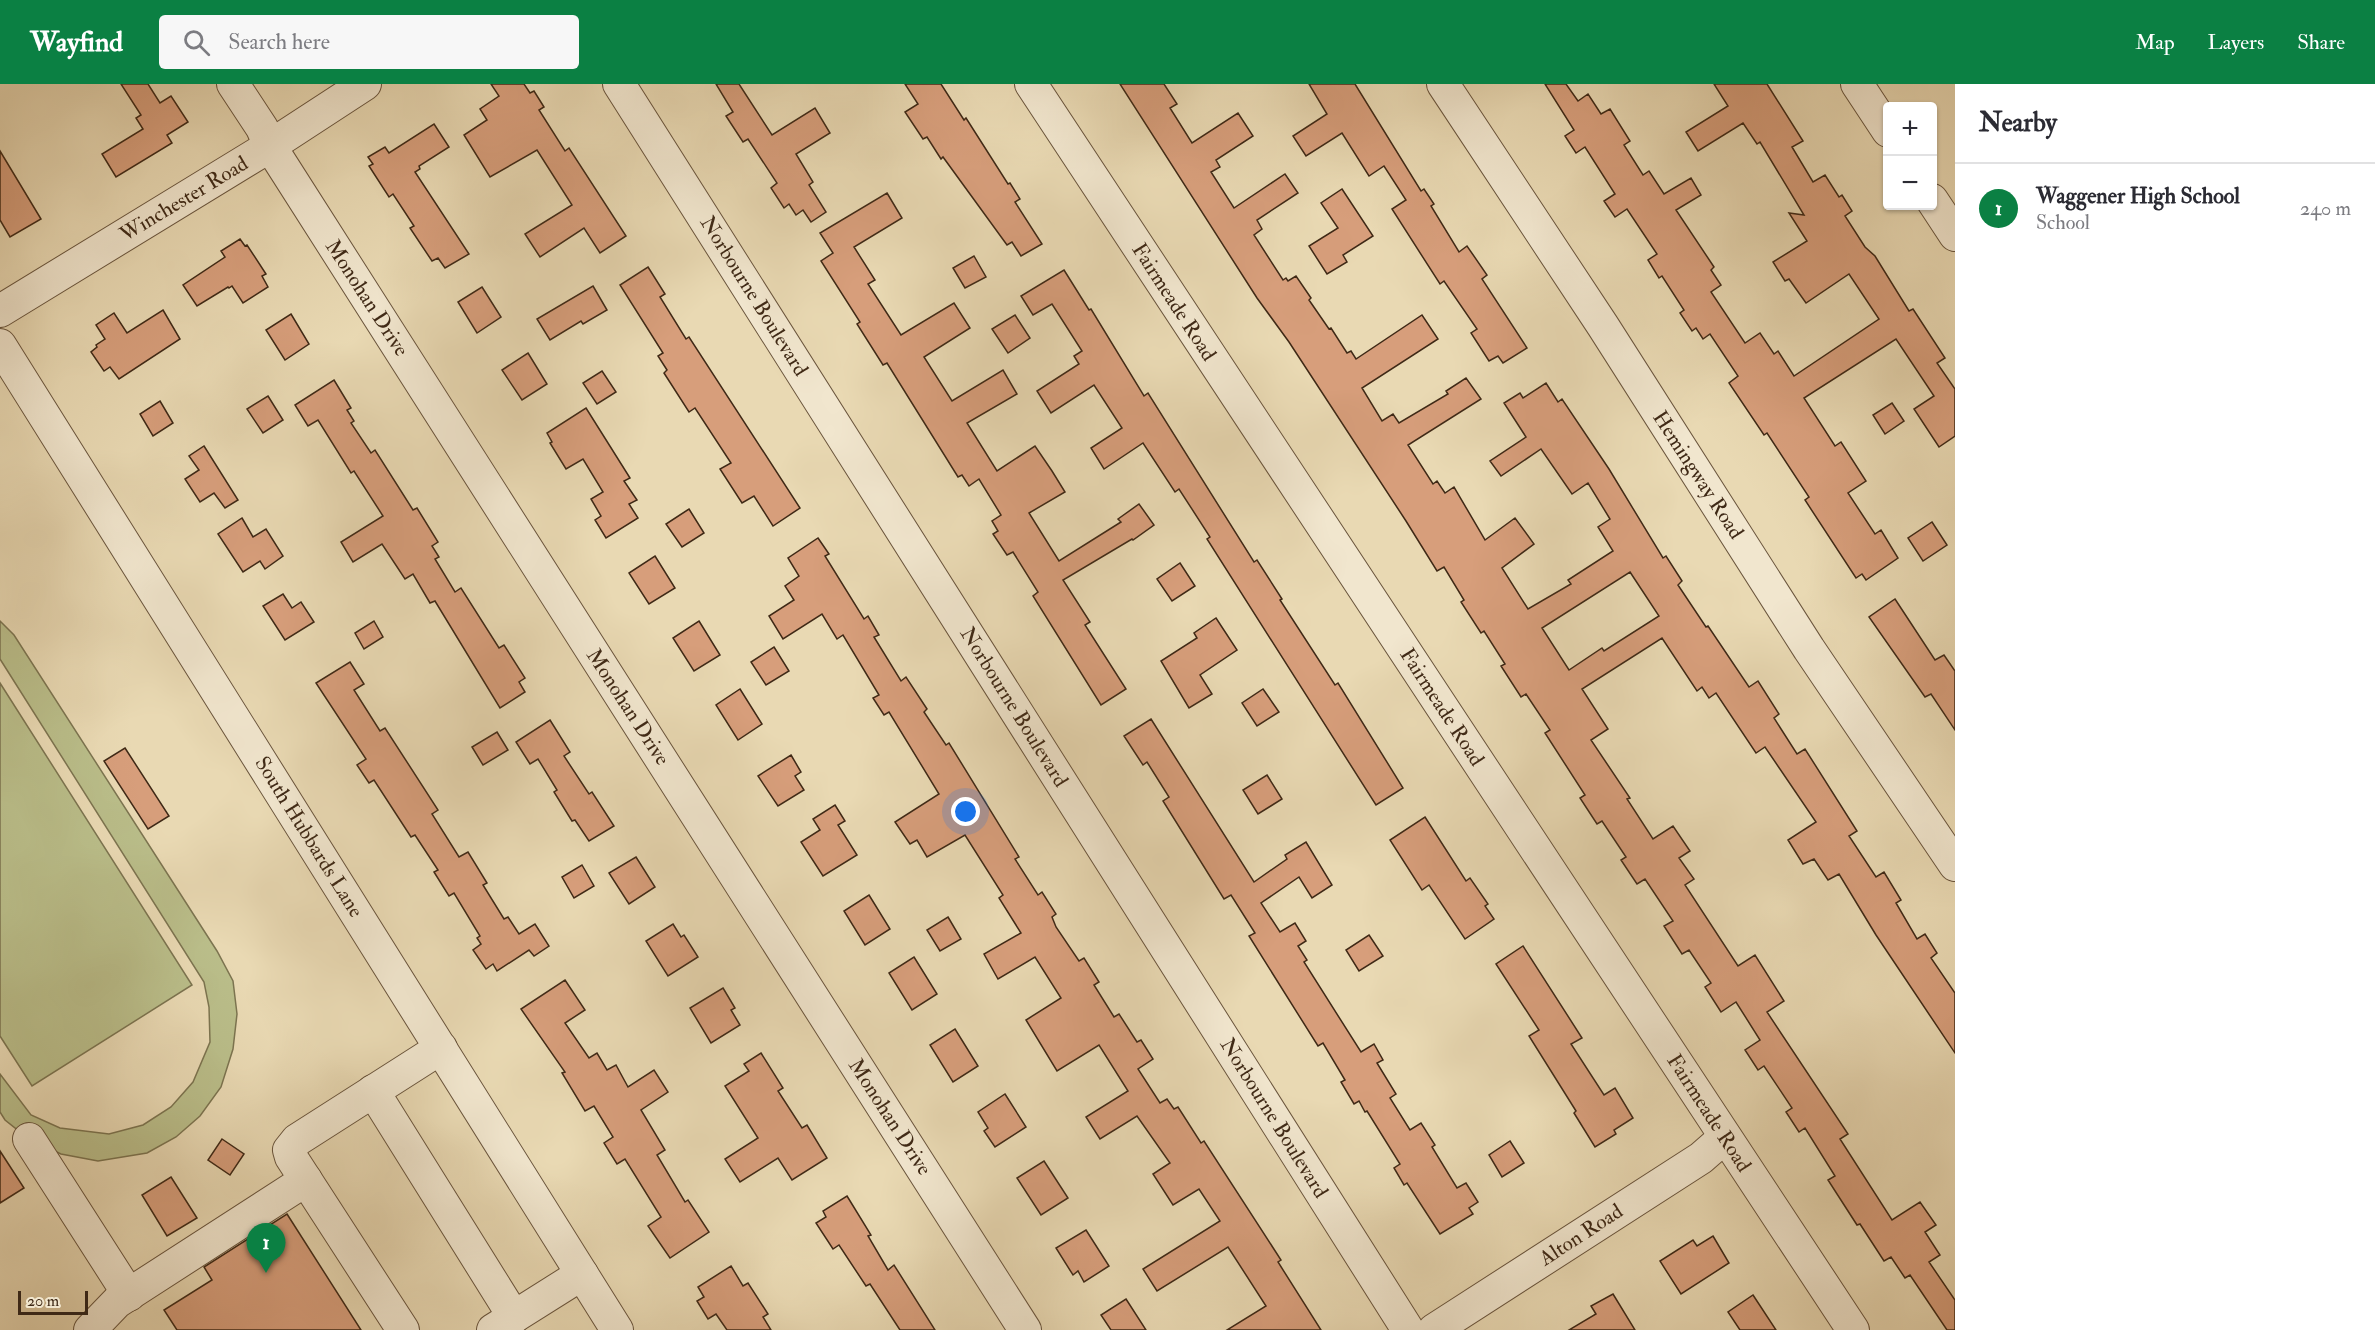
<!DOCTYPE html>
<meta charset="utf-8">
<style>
:root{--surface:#fff;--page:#f7f7f7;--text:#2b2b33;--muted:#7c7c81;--line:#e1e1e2;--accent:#0b8043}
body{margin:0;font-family:"IM FELL Double Pica",serif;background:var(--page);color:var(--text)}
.controls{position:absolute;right:18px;top:18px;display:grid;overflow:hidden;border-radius:6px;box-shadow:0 2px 4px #0004}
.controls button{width:54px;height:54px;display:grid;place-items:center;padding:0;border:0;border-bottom:2px solid var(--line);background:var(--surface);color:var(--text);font:30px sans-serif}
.scale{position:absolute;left:18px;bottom:15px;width:70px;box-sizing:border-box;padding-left:6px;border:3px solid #3f2916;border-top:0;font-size:16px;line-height:21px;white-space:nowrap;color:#3f2916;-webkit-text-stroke:4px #f1e6ce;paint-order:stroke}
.you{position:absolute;left:966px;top:728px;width:21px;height:21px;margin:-15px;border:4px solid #fff;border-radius:50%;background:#1a73e8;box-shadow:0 0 0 9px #1a73e833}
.badge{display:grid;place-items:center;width:39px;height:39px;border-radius:50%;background:var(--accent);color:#fff;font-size:20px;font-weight:700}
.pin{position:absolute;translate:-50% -50px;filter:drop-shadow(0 2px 3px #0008)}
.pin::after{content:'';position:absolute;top:32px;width:21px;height:18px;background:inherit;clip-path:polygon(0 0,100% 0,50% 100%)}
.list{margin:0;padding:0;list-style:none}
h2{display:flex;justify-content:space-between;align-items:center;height:78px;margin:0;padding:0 24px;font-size:26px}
h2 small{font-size:20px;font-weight:400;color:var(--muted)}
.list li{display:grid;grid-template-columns:39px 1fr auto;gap:18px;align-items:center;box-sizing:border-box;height:90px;padding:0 24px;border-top:2px solid var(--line)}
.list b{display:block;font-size:22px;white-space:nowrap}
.list p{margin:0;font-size:20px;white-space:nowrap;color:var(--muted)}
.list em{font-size:20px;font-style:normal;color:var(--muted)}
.icon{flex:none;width:33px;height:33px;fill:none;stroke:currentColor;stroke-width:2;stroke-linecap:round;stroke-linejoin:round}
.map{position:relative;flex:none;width:1955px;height:1246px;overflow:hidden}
header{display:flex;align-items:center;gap:36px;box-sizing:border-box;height:84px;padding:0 30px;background:var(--accent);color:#fff}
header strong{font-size:28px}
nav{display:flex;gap:33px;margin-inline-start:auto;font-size:21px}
.search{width:420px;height:54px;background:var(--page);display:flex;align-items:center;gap:15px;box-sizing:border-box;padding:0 21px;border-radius:6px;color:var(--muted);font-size:22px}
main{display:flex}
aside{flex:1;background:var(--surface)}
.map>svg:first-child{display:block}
.green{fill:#babe8a;stroke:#7c7450;stroke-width:1.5}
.building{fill:#d79e7b;stroke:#3f2916;stroke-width:1.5;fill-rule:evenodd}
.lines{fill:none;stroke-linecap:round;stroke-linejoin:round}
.minor-casing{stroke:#6a553d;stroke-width:34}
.minor{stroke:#f1e6ce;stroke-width:32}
.labels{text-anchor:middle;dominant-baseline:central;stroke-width:4.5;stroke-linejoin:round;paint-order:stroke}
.street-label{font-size:21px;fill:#3f2916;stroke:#f1e6ce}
</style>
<header>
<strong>Wayfind</strong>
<div class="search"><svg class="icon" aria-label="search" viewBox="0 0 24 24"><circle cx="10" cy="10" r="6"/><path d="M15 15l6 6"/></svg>Search here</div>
<nav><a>Map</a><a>Layers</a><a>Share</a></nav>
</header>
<main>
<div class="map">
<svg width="1955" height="1246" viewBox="0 0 1955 1246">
<rect width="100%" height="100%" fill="#e9d9b3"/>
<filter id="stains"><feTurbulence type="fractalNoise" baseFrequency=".00333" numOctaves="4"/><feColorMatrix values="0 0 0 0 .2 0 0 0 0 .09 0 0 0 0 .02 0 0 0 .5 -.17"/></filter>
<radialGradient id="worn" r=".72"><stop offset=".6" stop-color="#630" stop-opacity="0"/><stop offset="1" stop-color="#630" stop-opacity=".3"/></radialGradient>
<!-- green -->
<g class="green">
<polygon points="0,537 14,551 217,867 233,897 237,930 233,965 221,1003 200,1032 176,1053 147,1069 98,1077 61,1070 29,1055 5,1036 0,1028 0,990 31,1031 60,1044 109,1050 143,1041 171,1023 193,998 210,958 209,923 204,898 0,575"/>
<polygon points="0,599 192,901 32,1002 0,952"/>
</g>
<!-- building -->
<g class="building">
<polygon points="121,0 148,0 160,19 171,12 188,38 167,51 172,59 116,93 102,70 143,45 136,34 141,31"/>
<polygon points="491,0 524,0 530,9 534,7 544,23 539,26 565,67 569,64 626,152 600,169 584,144 540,173 525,150 572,121 537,66 490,93 464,51 487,36 480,25 499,12"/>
<polygon points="716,0 739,0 772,51 815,24 830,49 796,70 813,98 809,101 826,128 811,138 803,126 796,131 789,120 784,124 771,104 777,99 748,55 743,58 726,32 733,28"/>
<polygon points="905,0 941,0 964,36 966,34 1008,100 1010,99 1020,115 1015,118 1042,160 1021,172 1012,158 1007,161 943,73 941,75 927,53 923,55 905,28 918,20"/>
<path d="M1120,0H1164L1177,20L1170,24L1192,59L1238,29L1253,52L1216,76L1220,83L1211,88L1234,124L1285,90L1298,109L1257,136L1262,145L1254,151L1283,196L1286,194L1288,197L1296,192L1311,214L1309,216L1329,245L1331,244L1347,269L1351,267L1356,275L1422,231L1438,255L1362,304L1382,337L1393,330L1399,339L1448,310L1446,307L1466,294L1481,315L1408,361L1433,400L1437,397L1445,409L1454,403L1485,456L1515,434L1534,460L1502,484L1528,525L1571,500L1568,496L1613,467L1598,443L1610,435L1588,399L1572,410L1541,365L1501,392L1490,377L1526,353L1504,319L1520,309L1523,314L1546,299L1558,318L1562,315L1609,385L1663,474L1666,472L1682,497L1678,501L1706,543L1708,542L1749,603L1758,597L1779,630L1774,634L1797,670L1805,665L1857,747L1849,752L1876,793L1884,788L1901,816L1896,819L1917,855L1925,850L1937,869L1931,874L1955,909V969L1876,851L1839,790L1828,796L1814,775L1803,780L1788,756L1816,738L1765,663L1756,669L1716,609L1709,614L1702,603L1697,607L1662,554L1582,605L1608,645L1591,656L1630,714L1627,715L1653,755L1673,742L1690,767L1679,774L1694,795L1685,801L1738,882L1755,871L1784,917L1767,928L1848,1050L1840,1055L1892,1136L1920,1118L1936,1141L1925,1148L1940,1171L1929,1178L1955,1216V1246H1947L1910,1191L1905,1194L1891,1173L1884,1177L1860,1140L1857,1141L1828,1096L1835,1092L1805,1044L1799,1048L1786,1028L1792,1024L1764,982L1758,986L1745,966L1760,956L1736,918L1721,928L1705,903L1711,899L1689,866L1682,870L1664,842L1673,837L1645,795L1637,800L1621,776L1626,773L1602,737L1597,740L1580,714L1585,711L1545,649L1550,646L1526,610L1521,613L1501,582L1505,580L1484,547L1481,549L1461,518L1464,516L1444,483L1437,487L1406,437L1289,258L1257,214ZM1630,488L1659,532L1604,567L1602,564L1569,586L1542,544Z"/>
<polygon points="1309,0 1355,0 1421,107 1424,105 1434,120 1431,122 1459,168 1467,162 1487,191 1482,195 1527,264 1503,279 1498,272 1489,277 1471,249 1477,245 1444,197 1440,200 1392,125 1406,116 1384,82 1369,92 1342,49 1306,72 1293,52 1327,30"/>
<polygon points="1545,0 1566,0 1578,17 1588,10 1601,30 1610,25 1630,57 1624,61 1643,91 1649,87 1664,110 1691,94 1701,111 1676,126 1714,183 1711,186 1721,201 1711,208 1745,259 1760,249 1774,270 1778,267 1794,292 1879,235 1849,190 1806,219 1789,195 1785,197 1773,178 1807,157 1789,129 1804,131 1760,58 1757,60 1743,39 1698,67 1686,48 1728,22 1714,0 1767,0 1803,57 1792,63 1813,98 1825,91 1839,113 1842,111 1852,127 1845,132 1865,163 1875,172 1909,227 1913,225 1945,274 1937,279 1955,305 1955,352 1939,363 1914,325 1934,312 1896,255 1804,314 1835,362 1841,358 1866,397 1848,409 1875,450 1881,446 1898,474 1866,496 1862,490 1856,494 1805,416 1809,413 1767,349 1764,351 1729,299 1738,292 1710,250 1703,255 1696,244 1692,247 1680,229 1684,226 1662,192 1659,194 1648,176 1657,170 1627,125 1615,133 1604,117 1615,110 1585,63 1576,69 1565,52 1574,46"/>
<polygon points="434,40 449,63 419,82 420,85 415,88 469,170 445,184 438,174 432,177 410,144 414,142 393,110 389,113 369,82 373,80 368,73 385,63 389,69"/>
<polygon points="0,67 41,135 10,153 0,136"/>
<polygon points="1342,105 1373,152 1343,171 1347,178 1327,190 1309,162 1338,144 1321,119"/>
<polygon points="887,109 902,134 854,163 875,196 868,200 901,251 954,219 970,244 924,273 952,317 1003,286 1017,310 967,339 997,387 1035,362 1052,387 1065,408 1029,429 1059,477 1121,438 1118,435 1139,420 1154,441 1133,456 1132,455 1063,496 1090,538 1085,541 1126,605 1101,621 1033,512 1038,508 1013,468 1007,471 993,450 998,447 992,437 1001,431 979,395 969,402 962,391 958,393 887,279 883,281 857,240 860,238 821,177 833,169 820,149"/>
<polygon points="240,155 245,162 247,161 266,190 262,192 268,203 243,219 232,202 229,204 228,203 197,222 183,201 225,173 221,167"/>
<polygon points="974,172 986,193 965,204 953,184"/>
<polygon points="648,183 665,210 660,213 686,255 689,253 800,424 773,442 754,412 742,419 720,385 731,379 695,324 689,328 664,289 667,286 658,272 663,269 620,201"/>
<polygon points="1064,186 1089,226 1091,225 1144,312 1148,309 1254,478 1257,476 1282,515 1280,516 1335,601 1338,599 1403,704 1376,721 1207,455 1210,453 1179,405 1175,408 1143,359 1104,385 1091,364 1122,344 1094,301 1051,329 1037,307 1079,280 1074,272 1082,267 1052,220 1033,231 1021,212"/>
<polygon points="593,202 607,226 583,240 581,237 550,256 537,235"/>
<polygon points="482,203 501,233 477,249 458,218"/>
<polygon points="163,226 180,255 119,295 110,283 104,287 91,268 97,263 96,261 105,255 96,241 114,229 127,249"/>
<polygon points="291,230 309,260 285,276 266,246"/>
<polygon points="1015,231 1030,254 1008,269 992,245"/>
<polygon points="528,269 547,300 522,316 502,286"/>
<polygon points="602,287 616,308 597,320 583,299"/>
<polygon points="334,296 351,324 347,326 354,337 351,339 371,369 375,366 413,426 417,424 438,458 432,462 439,473 435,475 455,508 461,504 499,564 504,561 525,594 519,598 525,608 500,624 435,517 430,519 413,490 405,495 382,460 353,478 341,458 383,432 354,387 351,389 318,336 308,342 295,321"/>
<polygon points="268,312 283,336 263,349 247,325"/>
<polygon points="160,317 173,339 153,352 140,330"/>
<polygon points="1892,319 1904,337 1885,350 1873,331"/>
<polygon points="586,324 630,394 624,397 637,416 629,420 638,434 606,454 595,436 601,432 591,415 603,408 583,375 566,385 550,359 552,358 547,349"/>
<polygon points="204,362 238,416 225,424 214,409 200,418 185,395 199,386 189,372"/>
<polygon points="689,425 704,449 682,463 666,440"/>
<polygon points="242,434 253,453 266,445 283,472 265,485 260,477 243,488 218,450"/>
<polygon points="1932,438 1947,461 1923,477 1908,454"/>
<polygon points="818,454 829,470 825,472 864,535 868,532 879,551 874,553 901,597 906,593 927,625 924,628 946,661 949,659 1019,773 1015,775 1038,811 1042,808 1056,830 1052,833 1056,843 1079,877 1084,874 1099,898 1094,901 1114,933 1119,930 1137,958 1141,956 1153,975 1138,985 1160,1019 1167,1015 1174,1025 1178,1023 1201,1059 1204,1057 1281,1176 1278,1178 1321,1246 1227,1246 1266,1222 1228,1163 1157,1207 1143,1185 1220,1137 1199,1105 1173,1121 1153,1090 1170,1079 1137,1032 1100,1055 1086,1033 1128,1007 1099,961 1057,987 1026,936 1061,914 1035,873 998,895 984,870 1021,849 999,814 1003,811 965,751 927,773 917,756 910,760 895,738 939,710 889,628 884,631 873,614 879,611 843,551 837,555 822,530 783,555 769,532 794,516 785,502 799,492 788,474"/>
<polygon points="655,472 675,504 649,520 629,489"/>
<polygon points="1180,479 1195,502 1172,517 1157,495"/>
<polygon points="283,510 292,524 301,518 314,538 285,556 263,522"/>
<polygon points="1895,515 1935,576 1944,571 1955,587 1955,646 1931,610 1925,613 1869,533"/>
<polygon points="1216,534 1237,566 1200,591 1212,610 1189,624 1161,577 1197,554 1194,549"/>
<polygon points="374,537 383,553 364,565 355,549"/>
<polygon points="699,537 720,571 694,587 673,554"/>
<polygon points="774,563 789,587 766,601 751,578"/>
<polygon points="350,578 364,600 354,606 380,647 385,644 438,726 432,730 459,773 468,768 487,799 483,801 504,835 508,833 519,850 535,840 549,862 534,872 529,866 497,887 493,880 486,885 473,866 481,860 477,854 480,852 454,809 449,812 434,788 438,786 415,751 411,753 374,696 369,699 357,681 366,675 316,599"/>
<polygon points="740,605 762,640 738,656 716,621"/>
<polygon points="1263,605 1279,628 1257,642 1242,619"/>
<polygon points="1151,635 1254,798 1287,775 1285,771 1306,758 1332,801 1312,814 1299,793 1261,819 1280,848 1295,839 1306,857 1298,862 1307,876 1304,878 1361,968 1374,960 1383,976 1377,979 1396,1010 1390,1014 1410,1046 1421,1039 1435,1061 1432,1063 1457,1104 1466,1099 1478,1118 1469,1124 1473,1130 1440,1150 1407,1099 1404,1101 1394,1084 1400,1080 1367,1027 1365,1028 1359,1017 1354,1020 1341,998 1345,996 1323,959 1318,962 1249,852 1255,849 1231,811 1224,815 1163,717 1169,713 1147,678 1143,681 1124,652"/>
<polygon points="550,636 570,668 564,672 589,710 592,708 614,742 589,757 575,736 572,737 554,708 557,706 538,675 530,680 516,658"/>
<polygon points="497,648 508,666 483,681 472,663"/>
<polygon points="125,664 169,732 148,745 104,677"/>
<polygon points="791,671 801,688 795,692 804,706 778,722 758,692"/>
<polygon points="1267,691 1282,715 1258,730 1243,706"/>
<polygon points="835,721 845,737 838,741 857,771 823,792 801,758 820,746 813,735"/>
<polygon points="1425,733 1466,797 1470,794 1488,820 1485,822 1494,835 1465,855 1429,801 1422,806 1390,756"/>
<polygon points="636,773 655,803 629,820 609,789"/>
<polygon points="582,781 594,802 574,814 562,793"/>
<polygon points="869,811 890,845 865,861 844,827"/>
<polygon points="948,833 961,855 940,867 927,846"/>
<polygon points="673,840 681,853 684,851 698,873 668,892 646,857"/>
<polygon points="1369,851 1383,872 1359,887 1346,866"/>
<polygon points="1523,862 1582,954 1571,960 1604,1011 1615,1004 1633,1034 1614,1046 1616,1050 1595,1063 1574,1029 1576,1027 1529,952 1539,946 1496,880"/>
<polygon points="914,873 937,910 912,926 889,889"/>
<polygon points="565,896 585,926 565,939 589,974 597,969 607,986 616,981 628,1003 654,986 668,1008 641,1026 665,1066 657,1071 685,1118 688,1116 709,1148 670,1174 648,1142 661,1133 625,1075 617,1080 604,1059 613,1053 594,1022 585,1027 562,989 565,988 521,925"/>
<polygon points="723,904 735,924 731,926 740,941 711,959 690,924"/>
<polygon points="955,945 978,982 953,998 930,961"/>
<polygon points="761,969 783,1004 778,1007 802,1044 807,1041 827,1074 792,1096 778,1074 740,1098 725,1075 758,1054 725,1002 749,987 744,980"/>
<polygon points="1005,1010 1026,1043 995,1063 984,1047 988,1044 978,1028"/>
<polygon points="222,1055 244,1070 230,1091 208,1076"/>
<polygon points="1510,1057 1524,1079 1502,1093 1489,1071"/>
<polygon points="0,1067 24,1104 0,1119"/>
<polygon points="1044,1077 1068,1114 1041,1131 1017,1094"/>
<polygon points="171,1093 197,1134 167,1152 142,1111"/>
<polygon points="847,1112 871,1151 868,1152 888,1186 894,1181 935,1246 900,1246 870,1200 866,1202 839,1161 833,1165 816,1139 826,1133 823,1127"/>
<polygon points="287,1130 361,1246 177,1246 164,1226 212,1196 204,1183"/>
<polygon points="1086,1146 1109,1182 1084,1198 1078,1187 1073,1191 1056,1164"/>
<polygon points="1713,1152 1729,1179 1681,1210 1660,1177 1693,1156 1697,1162"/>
<polygon points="731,1182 743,1202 748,1199 768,1230 763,1233 771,1246 727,1246 716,1230 708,1235 697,1217 704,1213 698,1203"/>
<polygon points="1613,1210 1635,1246 1569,1246 1596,1230 1591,1222"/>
<polygon points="1753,1211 1776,1246 1740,1246 1728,1228"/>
<polygon points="1126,1215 1146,1246 1111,1246 1101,1231"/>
</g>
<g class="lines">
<!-- minor casing -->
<g class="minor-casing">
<g id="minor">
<polyline points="233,0 262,44 270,62 1025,1246"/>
<polyline points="619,0 1408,1246"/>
<polyline points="1031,0 1853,1246"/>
<polyline points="1443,0 1603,242 1809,565 1955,781"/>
<polyline points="1857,0 1888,47"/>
<polyline points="1932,116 1955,151"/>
<polyline points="0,227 270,62 365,0"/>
<polyline points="0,261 617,1246"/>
<polyline points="373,1007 514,1233"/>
<polyline points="29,1055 129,1211"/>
<polyline points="90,1246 117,1218 306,1096"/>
<polyline points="403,1246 291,1073 289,1066 297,1056 441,964"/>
<polyline points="493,1246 582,1190"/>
<polyline points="1434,1246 1701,1074 1725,1053"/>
</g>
</g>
<!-- minor -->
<use href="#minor" class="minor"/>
</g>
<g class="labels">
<!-- street labels -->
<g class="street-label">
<text transform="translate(184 115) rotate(-31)">Winchester Road</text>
<text transform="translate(754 212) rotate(58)">Norbourne Boulevard</text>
<text transform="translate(367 214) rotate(57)">Monohan Drive</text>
<text transform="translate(1174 218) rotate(57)">Fairmeade Road</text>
<text transform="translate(1698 391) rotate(57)">Hemingway Road</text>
<text transform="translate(628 623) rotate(57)">Monohan Drive</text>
<text transform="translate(1014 623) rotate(58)">Norbourne Boulevard</text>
<text transform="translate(1442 623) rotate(57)">Fairmeade Road</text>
<text transform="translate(309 753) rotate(58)">South Hubbards Lane</text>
<text transform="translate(1709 1029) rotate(57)">Fairmeade Road</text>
<text transform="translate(890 1033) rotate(57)">Monohan Drive</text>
<text transform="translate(1274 1034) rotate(58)">Norbourne Boulevard</text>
<text transform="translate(1581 1151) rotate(-33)">Alton Road</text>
</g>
</g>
<rect width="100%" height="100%" filter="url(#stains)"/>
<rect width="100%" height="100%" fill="url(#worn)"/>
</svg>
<div class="controls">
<button>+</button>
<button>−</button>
</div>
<div class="scale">20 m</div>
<div class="you"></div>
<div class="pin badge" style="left:266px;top:1189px">1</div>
</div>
<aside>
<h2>Nearby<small></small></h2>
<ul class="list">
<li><span class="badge">1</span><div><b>Waggener High School</b><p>School</p></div><em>240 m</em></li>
</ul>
</aside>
</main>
